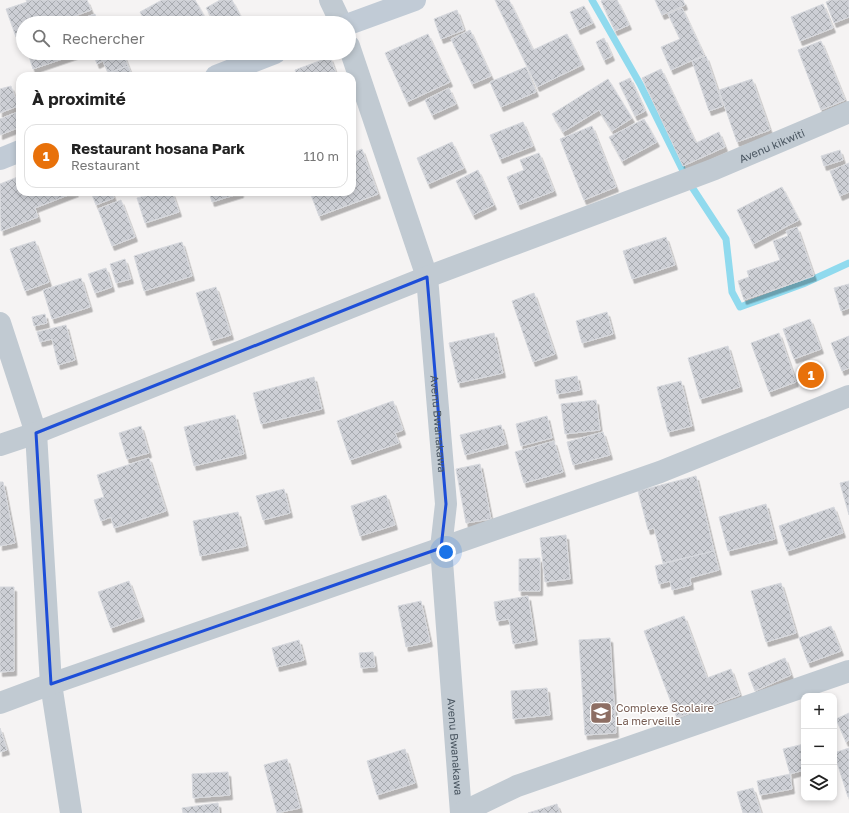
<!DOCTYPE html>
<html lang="fr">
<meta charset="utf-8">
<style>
:root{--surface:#fff;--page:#f2f2f2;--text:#222;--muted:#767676;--line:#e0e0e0;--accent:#b45309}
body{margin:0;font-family:"Golos Text",sans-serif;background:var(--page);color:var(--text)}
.controls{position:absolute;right:12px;bottom:12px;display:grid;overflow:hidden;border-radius:8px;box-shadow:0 2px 6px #0003}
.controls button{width:36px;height:36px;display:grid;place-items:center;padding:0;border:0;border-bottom:1px solid var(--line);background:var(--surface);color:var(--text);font:20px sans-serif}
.you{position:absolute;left:446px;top:552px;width:14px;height:14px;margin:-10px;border:3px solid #fff;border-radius:50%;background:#1a73e8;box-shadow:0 0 0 6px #1a73e833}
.badge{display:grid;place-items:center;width:26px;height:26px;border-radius:50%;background:var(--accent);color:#fff;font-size:13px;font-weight:700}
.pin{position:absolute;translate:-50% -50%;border:2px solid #fff;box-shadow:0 1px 4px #0006}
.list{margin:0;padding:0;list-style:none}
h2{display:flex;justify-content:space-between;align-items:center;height:52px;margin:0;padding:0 16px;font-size:17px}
h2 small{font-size:13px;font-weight:400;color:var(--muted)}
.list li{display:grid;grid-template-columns:26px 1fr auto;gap:12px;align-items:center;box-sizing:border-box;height:64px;margin:0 8px 8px;padding:0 8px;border:1px solid var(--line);border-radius:12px}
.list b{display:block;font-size:15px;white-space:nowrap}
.list p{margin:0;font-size:13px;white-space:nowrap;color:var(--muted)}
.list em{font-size:13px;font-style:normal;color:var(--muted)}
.icon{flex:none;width:22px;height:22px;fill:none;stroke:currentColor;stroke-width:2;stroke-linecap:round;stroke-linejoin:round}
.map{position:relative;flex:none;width:849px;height:813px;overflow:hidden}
.search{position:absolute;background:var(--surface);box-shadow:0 2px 6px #0003;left:16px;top:16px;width:340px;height:44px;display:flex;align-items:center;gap:10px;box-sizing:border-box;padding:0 14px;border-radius:22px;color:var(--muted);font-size:15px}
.panel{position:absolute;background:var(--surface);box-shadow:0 2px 6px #0003;left:16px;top:72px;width:340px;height:124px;border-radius:12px}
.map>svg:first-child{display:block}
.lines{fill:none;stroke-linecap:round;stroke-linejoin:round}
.stream{stroke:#90daee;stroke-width:7}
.building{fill:url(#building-cross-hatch);stroke:#d7d9de;filter:url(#shadow)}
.street{stroke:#c1cad2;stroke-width:22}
.secondary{stroke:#c1cbd6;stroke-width:22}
.marked{fill:none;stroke:#1d4ed8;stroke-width:3;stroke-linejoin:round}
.labels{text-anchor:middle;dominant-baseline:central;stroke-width:3;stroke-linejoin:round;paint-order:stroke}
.street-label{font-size:11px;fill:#4a5661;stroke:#fff}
.education-label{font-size:11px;fill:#785e54;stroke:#fff;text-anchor:start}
</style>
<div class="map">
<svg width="849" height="813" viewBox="0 0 849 813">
<defs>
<pattern id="building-cross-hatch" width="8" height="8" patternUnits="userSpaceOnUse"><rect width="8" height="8" fill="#cdcfd5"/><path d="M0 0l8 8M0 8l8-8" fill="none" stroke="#a8abb0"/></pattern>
<filter id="shadow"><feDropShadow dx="2.5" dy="4.5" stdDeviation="0" flood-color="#0004"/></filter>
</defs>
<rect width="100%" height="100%" fill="#f5f3f3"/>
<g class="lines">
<!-- stream -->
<polyline class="stream" points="592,0 640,84 688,181 726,239 732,292 740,307 803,284 849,263"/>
</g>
<!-- building -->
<g class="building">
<polygon points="26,0 87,0 91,10 56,23 23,23 23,35 16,37 6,9 27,2"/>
<polygon points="162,0 195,0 208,23 146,23 140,12"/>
<polygon points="220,0 232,0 244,23 215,23 206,8"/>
<polygon points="495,0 509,0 533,50 567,34 582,65 537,87"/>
<polygon points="603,0 617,0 629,25 615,31 601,1"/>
<polygon points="655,0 683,0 685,5 662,15"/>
<polygon points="831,0 849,0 849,17 834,23 826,2"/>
<polygon points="823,4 833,28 800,41 791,17"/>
<polygon points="584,6 593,23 578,30 570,12"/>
<polygon points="682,8 704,55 671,70 661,47 680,39 668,14"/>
<polygon points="457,10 464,30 441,39 434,19"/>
<polygon points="95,14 97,22 87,23 86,17"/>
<polygon points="470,30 491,76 472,84 451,39"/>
<polygon points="428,34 450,82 407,102 385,53"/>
<polygon points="604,38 612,56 604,60 596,42"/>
<polygon points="821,41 845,100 821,110 798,50"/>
<polygon points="28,53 80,53 33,69"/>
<polygon points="93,53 123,53 128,66 108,73 103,61 97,64"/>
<polygon points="706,56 723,106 709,111 692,61"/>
<polygon points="330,57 337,76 297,76 295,70"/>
<polygon points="128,66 132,76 100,76 108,73"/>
<polygon points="526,67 536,92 501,107 490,82"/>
<polygon points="661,69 696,143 719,132 725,147 683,166 642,78"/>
<polygon points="630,78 645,111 635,116 619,83"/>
<polygon points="608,79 632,118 612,131 599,110 563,132 552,114"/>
<polygon points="752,79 770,130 737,142 719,90"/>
<polygon points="11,86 18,106 0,113 0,89"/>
<polygon points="449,88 456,104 432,115 425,100"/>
<polygon points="20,111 20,127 0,135 0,119"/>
<polygon points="644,119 657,142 622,161 609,137"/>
<polygon points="523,122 533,146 500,159 490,135"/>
<polygon points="592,126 616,187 584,200 560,139"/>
<polygon points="452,142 464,168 428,184 417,158"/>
<polygon points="362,149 378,194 319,216 310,192 352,192 352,153"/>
<polygon points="840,150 843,160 824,166 821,156"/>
<polygon points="539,153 554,191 518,205 507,177 524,170 520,160"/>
<polygon points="849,163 849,192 840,196 830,171"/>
<polygon points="478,170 494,205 473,215 456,181"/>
<polygon points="20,176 20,192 76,192 35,208 38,217 1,231 0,184"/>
<polygon points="782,187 799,220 753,244 737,210"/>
<polygon points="91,192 112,192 114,198 96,205"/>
<polygon points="158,192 172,192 179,212 145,223 137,198"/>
<polygon points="209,192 241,192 241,193 212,202"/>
<polygon points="121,200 135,237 112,246 98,209"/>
<polygon points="797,227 814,276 744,300 738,281 749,277 747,271 780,260 773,241 788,236 786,231"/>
<polygon points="666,237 675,265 632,279 623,251"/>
<polygon points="35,241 49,282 25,291 10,249"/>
<polygon points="182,242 192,276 144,291 134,256"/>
<polygon points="125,259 131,279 116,283 110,264"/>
<polygon points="106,268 112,287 95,293 88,274"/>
<polygon points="81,278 90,307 52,319 43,290"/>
<polygon points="849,284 849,308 841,311 834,288"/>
<polygon points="216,287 231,335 211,341 196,293"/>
<polygon points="534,293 555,354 533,362 512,301"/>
<polygon points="607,312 613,334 582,343 576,321"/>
<polygon points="45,314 47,323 34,326 32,317"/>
<polygon points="810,319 821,349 794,359 783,329"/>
<polygon points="66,325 75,360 58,365 52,339 40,342 37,332"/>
<polygon points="494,333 503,373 458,383 449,343"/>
<polygon points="779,333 796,382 769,392 751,343"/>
<polygon points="849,336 849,368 842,371 831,343"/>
<polygon points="728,346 740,387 700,399 688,358"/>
<polygon points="577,376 580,390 557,394 555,380"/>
<polygon points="314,377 322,409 261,424 253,393"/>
<polygon points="681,381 692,426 668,432 657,387"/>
<polygon points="596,400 600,430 565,434 561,404"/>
<polygon points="393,401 403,430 395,433 399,443 350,460 337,421"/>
<polygon points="235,415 244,454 194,466 184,427"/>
<polygon points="547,416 552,438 521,446 516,424"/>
<polygon points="501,425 506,444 465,455 460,435"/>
<polygon points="141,426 149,453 127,459 119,433"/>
<polygon points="603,432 610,455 573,465 567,442"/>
<polygon points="554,441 563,472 524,483 515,452"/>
<polygon points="149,458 166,511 114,528 111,517 101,521 94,500 104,497 97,475"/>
<polygon points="480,464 491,519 466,523 456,469"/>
<polygon points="696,476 714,551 663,563 654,528 648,530 638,491"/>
<polygon points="849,481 849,515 840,483"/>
<polygon points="0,482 3,482 15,543 0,546"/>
<polygon points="284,489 290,513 263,520 256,496"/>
<polygon points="386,495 395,525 360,536 351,506"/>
<polygon points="766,504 775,539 728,551 719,517"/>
<polygon points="834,507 843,533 787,551 779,526"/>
<polygon points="238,512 246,546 200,556 193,521"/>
<polygon points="566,535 570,579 545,582 540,538"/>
<polygon points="714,551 719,570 690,578 691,585 672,590 670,581 659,584 655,566"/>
<polygon points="540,558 540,591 519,591 519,559"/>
<polygon points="129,581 142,617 111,628 98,592"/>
<polygon points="781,583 796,633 766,642 751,591"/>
<polygon points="0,587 14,587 14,671 0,672"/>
<polygon points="528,596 535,640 513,644 509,619 497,621 494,602"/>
<polygon points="421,601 430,642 406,647 398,606"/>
<polygon points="684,616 707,678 731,669 740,695 677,718 644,631"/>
<polygon points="831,626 841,651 808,663 799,638"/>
<polygon points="610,638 616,733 585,735 579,640"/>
<polygon points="299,640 304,660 277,667 272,648"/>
<polygon points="373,652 375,667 361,668 359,653"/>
<polygon points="785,658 791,675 755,691 748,673"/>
<polygon points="547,688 550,715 513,719 511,691"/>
<polygon points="849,713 849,740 846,742 836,719"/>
<polygon points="0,728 7,750 0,752"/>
<polygon points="804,744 804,770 790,774 783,749"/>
<polygon points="849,748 849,797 848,797 834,753"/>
<polygon points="405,749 415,783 377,795 367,761"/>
<polygon points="287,759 300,808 277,813 264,765"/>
<polygon points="228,772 230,795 193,798 192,774"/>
<polygon points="790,774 792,789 760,795 757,781"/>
<polygon points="753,788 761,813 743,813 737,792"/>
<polygon points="218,803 219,813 183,813 182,808"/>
<polygon points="557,804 560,813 528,813"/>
</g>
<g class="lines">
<!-- street -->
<g class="street">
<polyline points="330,0 341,23"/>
<path id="s1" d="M349,46L427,277L446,504L441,548L461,813"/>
<polyline points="0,323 36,433 51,684 71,813"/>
<path id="s2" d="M0,445L36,433L427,277L715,169L849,112"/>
<polyline points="0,703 51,684 660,472 849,396"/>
<polyline points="461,813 517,786 849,671"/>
</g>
<!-- secondary -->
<g class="secondary">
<polyline points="349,24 415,0"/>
<polyline points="216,76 275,53"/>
<polyline points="0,159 20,151"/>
</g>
</g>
<!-- marked area -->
<path class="marked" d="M427,277L446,504L441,548L51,684L36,433Z"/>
<!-- icons -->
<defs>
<g id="school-square" transform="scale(1.15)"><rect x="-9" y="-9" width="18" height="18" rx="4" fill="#8d6e63" stroke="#fff"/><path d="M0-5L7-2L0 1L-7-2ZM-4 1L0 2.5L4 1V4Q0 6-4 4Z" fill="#fff"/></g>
</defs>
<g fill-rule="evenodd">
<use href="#school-square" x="601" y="713"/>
</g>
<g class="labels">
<!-- street labels -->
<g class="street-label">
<text stroke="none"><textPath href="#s2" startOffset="828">Avenu kikwiti</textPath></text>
<text stroke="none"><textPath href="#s1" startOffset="391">Avenu Bwanakawa</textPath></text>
<text stroke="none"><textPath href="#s1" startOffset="715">Avenu Bwanakawa</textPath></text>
</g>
<!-- education labels -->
<g class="education-label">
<text x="616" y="707">Complexe Scolaire<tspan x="616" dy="13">La merveille</tspan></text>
</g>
</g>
</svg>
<div class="controls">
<button>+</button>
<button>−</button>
<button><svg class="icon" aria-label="layers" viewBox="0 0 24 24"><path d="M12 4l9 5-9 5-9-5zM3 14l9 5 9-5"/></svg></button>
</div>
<div class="you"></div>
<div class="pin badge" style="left:811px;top:375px;background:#e8710a">1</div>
<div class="search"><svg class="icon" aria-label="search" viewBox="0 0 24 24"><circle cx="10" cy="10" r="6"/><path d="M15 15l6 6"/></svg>Rechercher</div>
<section class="panel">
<h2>À proximité<small></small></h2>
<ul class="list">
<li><span class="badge" style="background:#e8710a">1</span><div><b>Restaurant hosana Park</b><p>Restaurant</p></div><em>110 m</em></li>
</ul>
</section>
</div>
